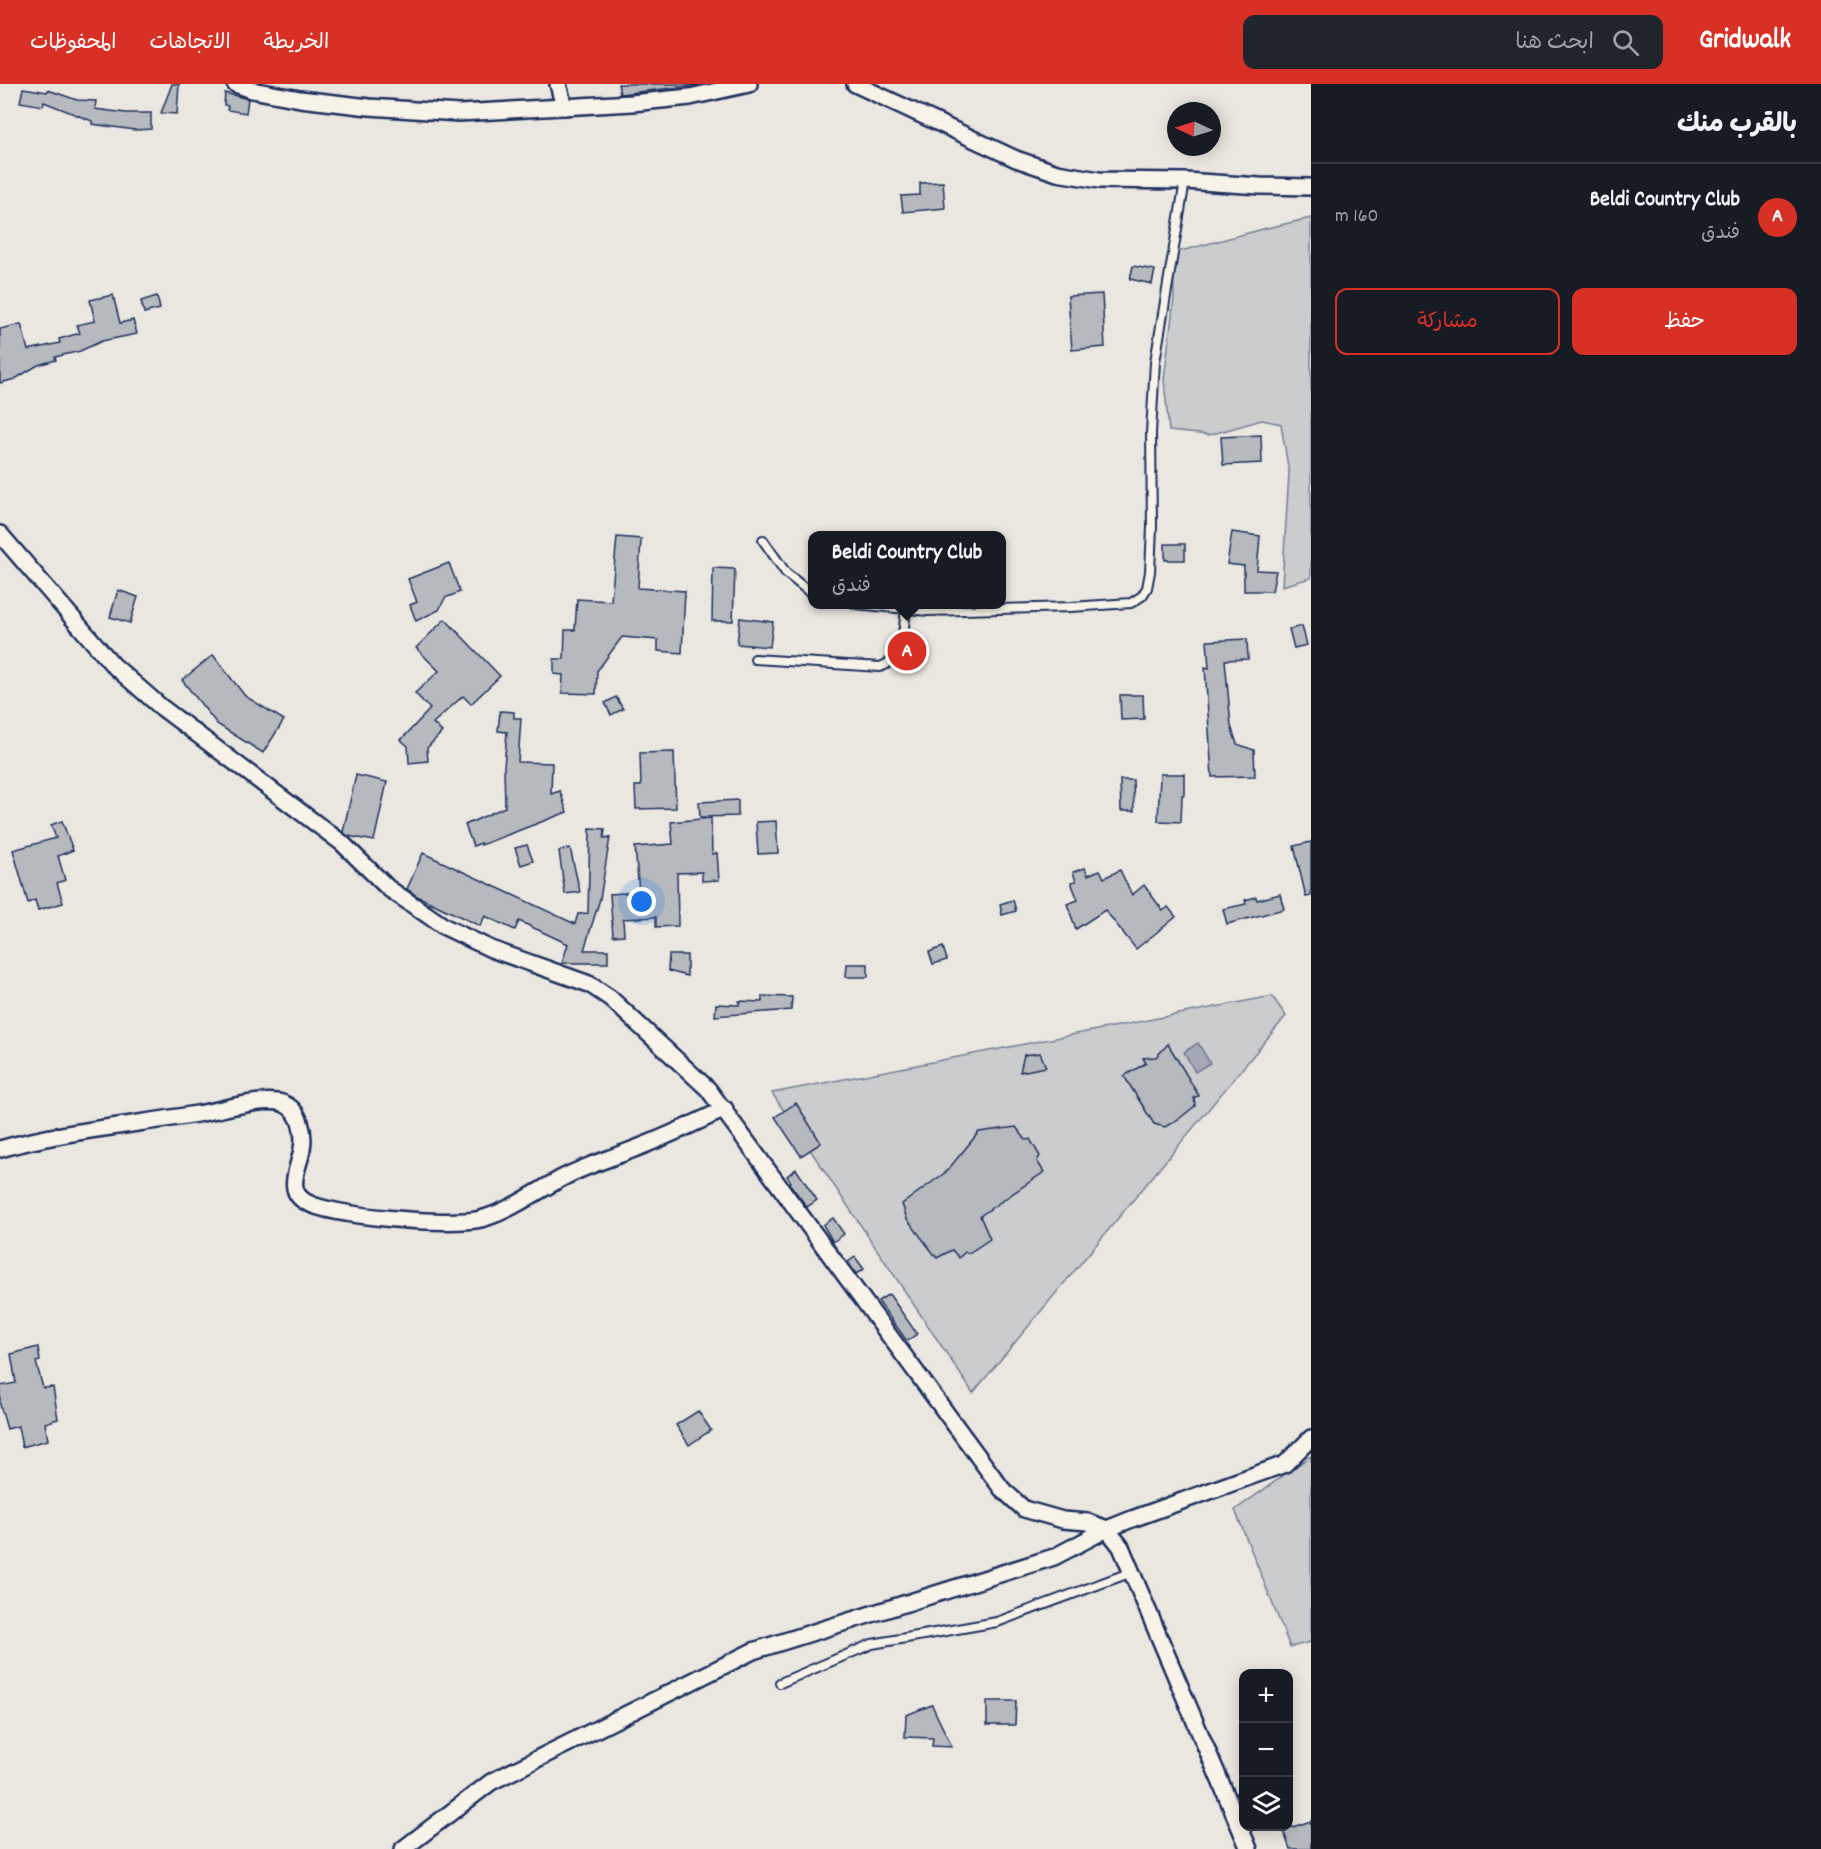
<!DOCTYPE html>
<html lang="ar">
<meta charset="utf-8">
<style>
:root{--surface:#171b24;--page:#20242c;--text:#f1f3f6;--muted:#9ea1a6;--line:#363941;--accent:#d93025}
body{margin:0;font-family:Dekko,"Playpen Sans Arabic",sans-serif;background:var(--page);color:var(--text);direction:rtl}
.controls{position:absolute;right:18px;bottom:18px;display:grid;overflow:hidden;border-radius:12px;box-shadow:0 3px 15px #0003}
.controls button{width:54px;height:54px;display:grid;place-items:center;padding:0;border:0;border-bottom:2px solid var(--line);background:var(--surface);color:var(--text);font:30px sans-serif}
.compass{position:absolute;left:1167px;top:18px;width:54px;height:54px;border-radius:50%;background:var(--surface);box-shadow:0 3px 15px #0003;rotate:274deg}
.you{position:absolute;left:642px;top:818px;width:21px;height:21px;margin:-15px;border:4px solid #fff;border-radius:50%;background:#1a73e8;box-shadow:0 0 0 9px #1a73e833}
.badge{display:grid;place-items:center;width:39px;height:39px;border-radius:50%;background:var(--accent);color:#fff;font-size:20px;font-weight:700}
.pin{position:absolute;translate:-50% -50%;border:3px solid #fff;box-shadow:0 2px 6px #0006}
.popup{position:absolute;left:808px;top:447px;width:198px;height:78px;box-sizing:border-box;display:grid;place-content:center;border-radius:12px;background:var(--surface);filter:drop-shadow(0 2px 4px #0005);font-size:20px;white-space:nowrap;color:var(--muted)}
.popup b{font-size:22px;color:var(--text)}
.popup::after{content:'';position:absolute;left:50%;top:100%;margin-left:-12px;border:12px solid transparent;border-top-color:var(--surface)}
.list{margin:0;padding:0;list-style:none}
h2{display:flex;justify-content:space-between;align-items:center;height:78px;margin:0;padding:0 24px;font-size:26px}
h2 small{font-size:20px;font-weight:400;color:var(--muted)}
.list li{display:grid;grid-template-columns:39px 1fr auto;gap:18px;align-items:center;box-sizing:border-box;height:108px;padding:0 24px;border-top:2px solid var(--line)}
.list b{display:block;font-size:22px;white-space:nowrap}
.list p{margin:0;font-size:20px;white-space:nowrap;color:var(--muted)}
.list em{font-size:20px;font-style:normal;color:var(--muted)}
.actions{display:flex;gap:12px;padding:18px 24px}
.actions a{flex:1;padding:14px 0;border:2px solid var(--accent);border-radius:12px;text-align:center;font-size:21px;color:var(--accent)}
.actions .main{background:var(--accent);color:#fff}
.icon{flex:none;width:33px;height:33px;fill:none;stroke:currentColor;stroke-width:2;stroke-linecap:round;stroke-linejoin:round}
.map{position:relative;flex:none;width:1311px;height:1765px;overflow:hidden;direction:ltr}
header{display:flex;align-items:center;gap:36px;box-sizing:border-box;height:84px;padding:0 30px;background:var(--accent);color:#fff}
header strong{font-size:28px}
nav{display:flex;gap:33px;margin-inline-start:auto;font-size:21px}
.search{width:420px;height:54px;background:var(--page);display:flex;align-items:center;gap:15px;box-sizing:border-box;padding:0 21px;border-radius:12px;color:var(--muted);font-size:22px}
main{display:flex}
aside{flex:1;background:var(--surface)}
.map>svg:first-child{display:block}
.green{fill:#cbcccd;stroke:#737e96;stroke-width:1.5}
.water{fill:#a3a8b4;stroke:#6d7892;stroke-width:1.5}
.building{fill:#b6babf;stroke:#1b2f5e;stroke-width:1.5}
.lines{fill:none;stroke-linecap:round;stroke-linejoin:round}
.service-casing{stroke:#1b2f5e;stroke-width:12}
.minor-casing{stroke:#1b2f5e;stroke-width:20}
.service{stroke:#f7f3e8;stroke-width:8}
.minor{stroke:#f7f3e8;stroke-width:15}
</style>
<header>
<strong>Gridwalk</strong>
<div class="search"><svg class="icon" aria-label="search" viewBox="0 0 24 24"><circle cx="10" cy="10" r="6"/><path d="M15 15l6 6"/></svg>ابحث هنا</div>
<nav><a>الخريطة</a><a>الاتجاهات</a><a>المحفوظات</a></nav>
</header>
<main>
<aside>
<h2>بالقرب منك<small></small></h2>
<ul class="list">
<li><span class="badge">A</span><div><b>Beldi Country Club</b><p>فندق</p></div><em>160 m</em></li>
</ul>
<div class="actions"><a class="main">حفظ</a><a>مشاركة</a></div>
</aside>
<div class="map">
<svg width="1311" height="1765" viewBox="0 0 1311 1765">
<rect width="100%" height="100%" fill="#eae7e0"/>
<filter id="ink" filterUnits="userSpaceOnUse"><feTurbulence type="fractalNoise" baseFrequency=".0167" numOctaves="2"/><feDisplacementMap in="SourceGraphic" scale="12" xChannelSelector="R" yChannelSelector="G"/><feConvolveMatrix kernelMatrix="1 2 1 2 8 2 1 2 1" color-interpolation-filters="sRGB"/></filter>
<g filter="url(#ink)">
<!-- green -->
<g class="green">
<polygon points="1311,134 1311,494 1282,502 1289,389 1281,340 1262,336 1209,351 1169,347 1164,296 1174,215 1173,169 1267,144"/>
<polygon points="1272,912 1286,932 973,1309 772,1009"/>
<polygon points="1311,1372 1311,1558 1290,1563 1235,1426"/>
</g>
<!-- water -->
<polygon class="water" points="1198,959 1210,979 1195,988 1184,968"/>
<!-- building -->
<g class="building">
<polygon points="172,0 179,0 177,30 161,29"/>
<polygon points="618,0 698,0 698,1 620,10"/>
<polygon points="23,4 47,8 48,6 77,16 96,17 95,25 126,29 151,29 151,45 135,46 92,40 92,37 44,18 43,22 20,18"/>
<polygon points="225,9 248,15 246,29 227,26 228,22 224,21"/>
<polygon points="943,98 945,124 903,128 901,112 920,111 920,99"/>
<polygon points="1133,182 1155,186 1152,200 1130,195"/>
<polygon points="1102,210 1105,263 1072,266 1068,212"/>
<polygon points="113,211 120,239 133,236 137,250 102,257 80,267 55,273 56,276 38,281 15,295 0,299 0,245 21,240 28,266 60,259 59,255 80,249 77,241 95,237 90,216"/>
<polygon points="157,212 160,225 144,229 141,217"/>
<polygon points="1261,351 1262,379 1223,381 1221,353"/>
<polygon points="1232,448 1260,452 1257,486 1276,487 1272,507 1244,507 1244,482 1227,480"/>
<polygon points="617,453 641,455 638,504 685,507 682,569 658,567 658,556 622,553 597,587 596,610 562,609 563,591 554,590 554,575 564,575 565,546 575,546 577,515 611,517"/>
<rect x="1165" y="460" width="20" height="16"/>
<polygon points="449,479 460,508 445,514 439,526 416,537 410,521 417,518 408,495"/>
<polygon points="713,484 735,485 733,537 712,537"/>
<polygon points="118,506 138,513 130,539 110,533"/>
<polygon points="740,534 773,538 770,563 737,560"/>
<polygon points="445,535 500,592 471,620 463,612 433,639 442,648 427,664 428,677 409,679 408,662 401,656 430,625 415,609 439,587 416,564"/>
<polygon points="1302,542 1307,561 1294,564 1289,545"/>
<polygon points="1247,555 1248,575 1225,576 1231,642 1237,660 1254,666 1255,692 1212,693 1205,583 1209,584 1207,557"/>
<polygon points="213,571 245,612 284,636 263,669 217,640 182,596"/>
<polygon points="1120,611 1143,611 1144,635 1121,636"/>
<polygon points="616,613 623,625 611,631 605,619"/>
<polygon points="500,627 514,628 514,634 521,634 518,678 552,679 551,710 560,707 567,728 481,761 481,759 473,762 465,741 505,723 504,683 507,648 498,647"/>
<polygon points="674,668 676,724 636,725 635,702 641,702 640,669"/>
<polygon points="1160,690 1184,690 1184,711 1182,711 1181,738 1158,737"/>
<polygon points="356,691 387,698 374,757 348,752 343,748"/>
<polygon points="1120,696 1133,696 1134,727 1121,727"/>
<polygon points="738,716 738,732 700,733 699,718"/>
<polygon points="711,734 712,770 717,769 719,796 702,797 702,788 677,789 678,842 656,843 656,833 623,835 624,851 613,852 610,810 639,808 635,763 673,760 671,738"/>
<polygon points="62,737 73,766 58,772 65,796 57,799 63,819 38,826 35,816 28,819 13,766 56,754 51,741"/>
<polygon points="776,737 778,769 758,770 756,738"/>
<polygon points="590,744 605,745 604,754 610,753 600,815 584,866 608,866 608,879 562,879 568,860 519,837 515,846 485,832 480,842 417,812 407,805 423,769 575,840 578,830 588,829"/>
<polygon points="1311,758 1311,812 1306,813 1294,762"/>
<polygon points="527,761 533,777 521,781 515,764"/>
<polygon points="570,764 580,808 565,810 559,767"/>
<polygon points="1085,784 1088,791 1100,786 1104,794 1120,786 1132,811 1144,801 1163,827 1168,823 1176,833 1136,865 1105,826 1076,845 1067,820 1078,816 1071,798 1076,797 1073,788"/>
<polygon points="1280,810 1284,825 1227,840 1223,825 1246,820 1245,816 1256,813 1257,816"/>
<polygon points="1013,816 1016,827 1002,831 1000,820"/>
<polygon points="943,863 947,876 933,880 929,868"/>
<polygon points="669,871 687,871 687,892 668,887"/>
<polygon points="847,880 868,880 868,893 846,893"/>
<polygon points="762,912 792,913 791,926 715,932 716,920 739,921 739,917 762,918"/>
<polygon points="1168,960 1199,1012 1194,1013 1195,1022 1180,1034 1165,1043 1154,1040 1124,992 1146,979 1143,974 1156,973"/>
<polygon points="1040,969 1046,983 1020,988 1024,971"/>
<polygon points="796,1019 821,1059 801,1072 775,1033"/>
<polygon points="1016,1043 1026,1056 1030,1055 1040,1072 1037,1077 1044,1088 980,1132 990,1155 969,1169 965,1168 959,1174 952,1166 937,1174 907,1135 902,1120 946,1088 979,1048"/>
<polygon points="796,1085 817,1116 807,1123 789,1099 791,1098 787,1092"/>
<polygon points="833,1134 844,1150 833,1158 823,1141"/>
<polygon points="855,1173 864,1185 856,1190 848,1178"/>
<polygon points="889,1210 917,1250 907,1257 878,1217"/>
<polygon points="38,1263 40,1277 36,1278 43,1304 53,1303 58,1335 45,1339 48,1356 22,1363 18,1342 7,1345 0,1321 0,1302 16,1299 11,1270"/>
<polygon points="698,1327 711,1346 689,1361 676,1341"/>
<polygon points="987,1617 1016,1617 1015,1641 987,1641"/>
<polygon points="932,1621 938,1634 952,1663 932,1662 933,1654 905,1653 906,1631"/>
<polygon points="1311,1737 1311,1765 1290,1765 1283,1746"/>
</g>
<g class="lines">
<!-- service casing -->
<g class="service-casing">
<g id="service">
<polyline points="763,456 786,489 812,510"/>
<polyline points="855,520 928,527 1071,523 1131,519 1142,512 1147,504 1150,488 1152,443 1151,349 1155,278 1185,97"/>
<path d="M755,575L880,583C904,575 903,548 906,526"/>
<polyline points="780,1599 872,1560 997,1538 1132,1488"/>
</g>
</g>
<!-- minor casing -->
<g class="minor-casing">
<g id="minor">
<polyline points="235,0 252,6 300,15 369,23 459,29 632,19 690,13 749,0"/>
<polyline points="558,0 564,23"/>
<polyline points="855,0 1016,75 1057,89 1099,96 1185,97 1260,102 1311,103"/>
<polyline points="0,450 113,581 161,623 342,759 388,804 445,843 491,865 589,900 610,914 708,1005 1002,1405 1024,1425 1063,1436 1088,1438 1107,1445 1121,1463 1249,1765"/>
<path d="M0,1065C64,1047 131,1041 197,1030C217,1027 263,1013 282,1019C291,1022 297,1030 300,1038C303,1047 304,1055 302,1065C300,1082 284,1106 306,1118C333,1133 450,1142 481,1135C511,1127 538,1106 566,1092C586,1082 608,1075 629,1067C662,1055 693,1040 725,1025"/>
<polyline points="403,1765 491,1698 753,1567 1054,1473 1107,1445 1132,1435 1285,1380 1311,1354"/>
</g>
</g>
<!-- service -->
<use href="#service" class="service"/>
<!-- minor -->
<use href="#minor" class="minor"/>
</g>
</g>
</svg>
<div class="controls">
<button>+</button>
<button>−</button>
<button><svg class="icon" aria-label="layers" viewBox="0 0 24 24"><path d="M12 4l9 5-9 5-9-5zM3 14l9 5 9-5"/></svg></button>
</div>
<svg class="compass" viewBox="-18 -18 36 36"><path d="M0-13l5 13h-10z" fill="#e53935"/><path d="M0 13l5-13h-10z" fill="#9ea1a6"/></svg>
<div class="you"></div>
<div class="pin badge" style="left:907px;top:567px">A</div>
<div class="popup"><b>Beldi Country Club</b>فندق</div>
</div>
</main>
